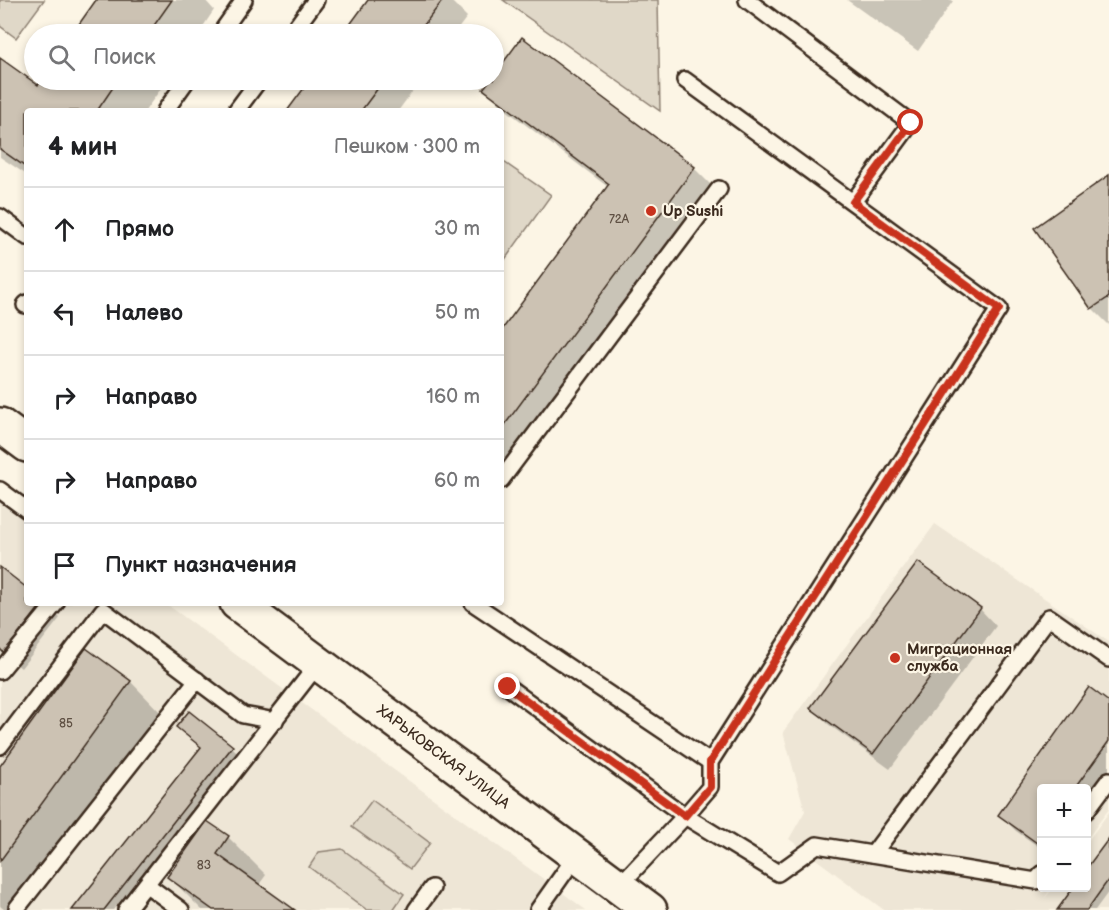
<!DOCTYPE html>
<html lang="ru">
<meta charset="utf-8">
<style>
:root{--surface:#fff;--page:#f2f2f2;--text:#202124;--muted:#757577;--line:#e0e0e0}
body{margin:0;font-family:"Balsamiq Sans",sans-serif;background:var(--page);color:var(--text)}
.controls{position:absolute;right:18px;bottom:18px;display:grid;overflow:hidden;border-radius:6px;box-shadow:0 3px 9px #0003}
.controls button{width:54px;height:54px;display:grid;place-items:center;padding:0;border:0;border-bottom:2px solid var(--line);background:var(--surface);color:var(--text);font:30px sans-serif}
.stop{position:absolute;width:18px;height:18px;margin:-14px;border:4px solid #c8321e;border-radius:50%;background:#fff}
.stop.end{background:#c8321e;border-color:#fff;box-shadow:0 2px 6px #0008}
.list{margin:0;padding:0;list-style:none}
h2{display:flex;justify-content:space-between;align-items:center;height:78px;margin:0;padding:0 24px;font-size:26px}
h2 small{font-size:20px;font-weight:400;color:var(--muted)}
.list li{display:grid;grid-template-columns:39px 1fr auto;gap:18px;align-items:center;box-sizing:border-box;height:84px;padding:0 24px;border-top:2px solid var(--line)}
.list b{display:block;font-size:22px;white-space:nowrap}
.list em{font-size:20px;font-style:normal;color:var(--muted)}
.icon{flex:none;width:33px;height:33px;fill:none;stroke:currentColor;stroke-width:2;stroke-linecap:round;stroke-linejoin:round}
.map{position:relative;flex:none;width:1109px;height:910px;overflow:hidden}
.search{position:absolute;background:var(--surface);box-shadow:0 3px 9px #0003;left:24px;top:24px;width:480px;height:66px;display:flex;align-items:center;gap:15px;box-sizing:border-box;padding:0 21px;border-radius:33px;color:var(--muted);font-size:22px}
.panel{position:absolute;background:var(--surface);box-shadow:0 3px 9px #0003;left:24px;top:108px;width:480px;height:498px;border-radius:6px}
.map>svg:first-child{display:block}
.built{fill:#eee6d6}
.green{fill:#e0d8c8;stroke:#8e8173;stroke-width:1.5}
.shadow{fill:#0003}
.building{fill:#ccc2b3;stroke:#3b2a1e;stroke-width:1.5}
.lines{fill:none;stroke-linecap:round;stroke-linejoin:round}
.lane-casing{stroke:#3b2a1e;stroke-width:20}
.secondary-casing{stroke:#3b2a1e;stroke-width:38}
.lane{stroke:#fcf5e5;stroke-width:15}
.secondary{stroke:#fcf5e5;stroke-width:33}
.route{stroke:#c8321e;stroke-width:8}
.poi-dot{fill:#c8321e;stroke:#fcf5e5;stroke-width:2}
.labels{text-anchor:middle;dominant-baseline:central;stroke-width:4.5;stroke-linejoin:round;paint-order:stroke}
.number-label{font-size:12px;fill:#5f5043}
.poi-label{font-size:15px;font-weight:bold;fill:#3b2a1e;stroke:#fcf5e5;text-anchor:start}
.street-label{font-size:15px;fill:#3b2a1e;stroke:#fcf5e5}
</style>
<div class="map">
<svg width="1109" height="910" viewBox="0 0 1109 910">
<rect width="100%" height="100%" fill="#fcf5e5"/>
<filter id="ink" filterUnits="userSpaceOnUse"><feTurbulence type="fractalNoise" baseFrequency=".0167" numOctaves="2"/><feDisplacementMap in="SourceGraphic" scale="12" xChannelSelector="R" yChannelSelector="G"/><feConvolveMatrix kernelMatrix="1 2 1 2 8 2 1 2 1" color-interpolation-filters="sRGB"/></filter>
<g filter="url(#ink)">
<!-- built -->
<g class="built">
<polygon points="0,479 27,500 27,603 165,603 586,910 0,910"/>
<polygon points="935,524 1109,642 1109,809 1087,839 1086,788 1042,788 1042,888 1051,888 1044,899 1053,888 1086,888 1087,842 1109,812 1109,910 884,910 789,839 805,811 783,732"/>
</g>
<!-- green -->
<g class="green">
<polygon points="0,0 44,0 16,38 0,26"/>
<polygon points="503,0 658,0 660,111"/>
<polygon points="501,160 551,195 501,265"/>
<polygon points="372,800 430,843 410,869 352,827"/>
<polygon points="342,849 404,894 393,910 367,910 309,867 319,852"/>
</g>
<!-- shadow -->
<g class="shadow">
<polygon points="97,0 205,0 214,10 198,34 74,34"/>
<polygon points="370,0 450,0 467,17 454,34 345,34"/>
<polygon points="847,0 952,0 953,1 918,51"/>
<polygon points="522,39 694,168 716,190 501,481 501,335 608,187 506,110 485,89"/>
<polygon points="0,60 39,87 44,80 167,80 145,111 27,111 27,175 0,157"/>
<polygon points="312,80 421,80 398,111 290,111"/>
<polygon points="1109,177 1109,325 1092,308"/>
<polygon points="0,569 27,589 27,603 44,603 60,618 21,668 0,651"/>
<polygon points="980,609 996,626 890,769 828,724 812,708"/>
<polygon points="86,650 131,682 160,712 16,910 5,910 0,906 0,768"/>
<polygon points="1109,704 1109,780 1086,812 1086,788 1042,788 1042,849 1016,831 1000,815"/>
<polygon points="202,747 232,747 237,752 113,910 74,910"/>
<polygon points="208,823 228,837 266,875 258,886 292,910 202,910 169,877"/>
<polygon points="1109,841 1109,891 1095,910 1059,910 1075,888 1086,888"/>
</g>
<!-- building -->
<g class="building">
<polygon points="96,0 172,0 148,34 72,34"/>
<polygon points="368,0 443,0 417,34 343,34"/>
<polygon points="522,37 695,167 501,430 501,331 609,184 483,89 490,80 494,80 494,75"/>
<polygon points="0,58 38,85 42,80 118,80 97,111 27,111 27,168 0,149"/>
<polygon points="310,80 384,80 361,111 287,111"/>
<polygon points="1109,175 1109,297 1091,309 1034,228"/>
<polygon points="918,562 981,608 873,754 810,708"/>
<polygon points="0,567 27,588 27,603 43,603 4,653 0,649"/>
<polygon points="86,648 131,681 0,861 0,766"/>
<polygon points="1089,687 1109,702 1109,741 1075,788 1042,788 1042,836 1037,843 998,815"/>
<polygon points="189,711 233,746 104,910 72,910 201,747 176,727"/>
<polygon points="207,821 229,836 217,854 295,910 213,910 167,877"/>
<polygon points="1109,838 1109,879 1087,910 1057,910 1073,888 1086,888 1086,869"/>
</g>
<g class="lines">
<!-- lane casing -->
<g class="lane-casing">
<g id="lane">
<polyline points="747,0 911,123 853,202"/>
<polyline points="220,34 244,0"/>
<polyline points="291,34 316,0"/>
<polyline points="165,111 187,80"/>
<polyline points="236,111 259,80"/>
<polyline points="0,217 27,237"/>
<polyline points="25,305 27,303"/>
<polyline points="501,480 719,189"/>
<polyline points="0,490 27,510"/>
<polyline points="473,603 710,762"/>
<polyline points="0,671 56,603"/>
<polyline points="508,687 685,816 710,787 710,762 999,309 685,80"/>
<polyline points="0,746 103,610 243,715 275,721"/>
<polyline points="1086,811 1109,780"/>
<polyline points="873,854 1049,617 1109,659"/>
<polyline points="147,885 181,910"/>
<polyline points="618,887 685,816 778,873 817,845 1036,881 1042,874"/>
<polyline points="17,908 197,680"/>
<polyline points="126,910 318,664"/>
<polyline points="416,910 432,888"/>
<polyline points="538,910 576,856"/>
</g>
</g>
<!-- secondary casing -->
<g class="secondary-casing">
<g id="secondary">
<polyline points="0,425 27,445"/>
<polyline points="237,603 650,910"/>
</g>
</g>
<!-- lane -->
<use href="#lane" class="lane"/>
<!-- secondary -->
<use href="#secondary" class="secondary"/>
</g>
</g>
<g class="lines" filter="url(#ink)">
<!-- route -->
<polyline class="route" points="508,687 685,816 710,787 710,762 999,309 853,202 911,123"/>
</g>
<!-- markers -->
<g class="poi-dot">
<circle cx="651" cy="211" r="6"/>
<circle cx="895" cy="658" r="6"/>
</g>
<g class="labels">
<!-- number labels -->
<g class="number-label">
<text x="619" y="219">72А</text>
<text x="66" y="723">85</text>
<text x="204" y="865">83</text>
</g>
<!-- poi labels -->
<g class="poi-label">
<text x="663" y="211">Up Sushi</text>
<text x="907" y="649">Миграционная<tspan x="907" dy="17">служба</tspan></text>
</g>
<!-- street labels -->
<g class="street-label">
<text transform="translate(443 757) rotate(37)">ХАРЬКОВСКАЯ УЛИЦА</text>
</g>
</g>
</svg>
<div class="controls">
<button>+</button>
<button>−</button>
</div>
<div class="stop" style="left:911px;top:123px"></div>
<div class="stop end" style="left:508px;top:687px"></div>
<div class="search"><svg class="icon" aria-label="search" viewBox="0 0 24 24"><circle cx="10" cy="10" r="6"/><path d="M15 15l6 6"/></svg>Поиск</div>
<section class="panel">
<h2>4 мин<small>Пешком · 300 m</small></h2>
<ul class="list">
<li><svg class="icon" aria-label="ahead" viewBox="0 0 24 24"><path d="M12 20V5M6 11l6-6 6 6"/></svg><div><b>Прямо</b></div><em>30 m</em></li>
<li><svg class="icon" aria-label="left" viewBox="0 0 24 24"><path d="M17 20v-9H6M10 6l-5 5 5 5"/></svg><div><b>Налево</b></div><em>50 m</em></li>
<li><svg class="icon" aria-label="right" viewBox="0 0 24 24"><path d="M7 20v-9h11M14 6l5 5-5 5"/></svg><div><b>Направо</b></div><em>160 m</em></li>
<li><svg class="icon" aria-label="right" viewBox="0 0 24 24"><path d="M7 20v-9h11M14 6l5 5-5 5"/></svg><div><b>Направо</b></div><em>60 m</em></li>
<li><svg class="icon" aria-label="arrive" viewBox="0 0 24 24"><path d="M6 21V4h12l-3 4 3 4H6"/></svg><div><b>Пункт назначения</b></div></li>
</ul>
</section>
</div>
